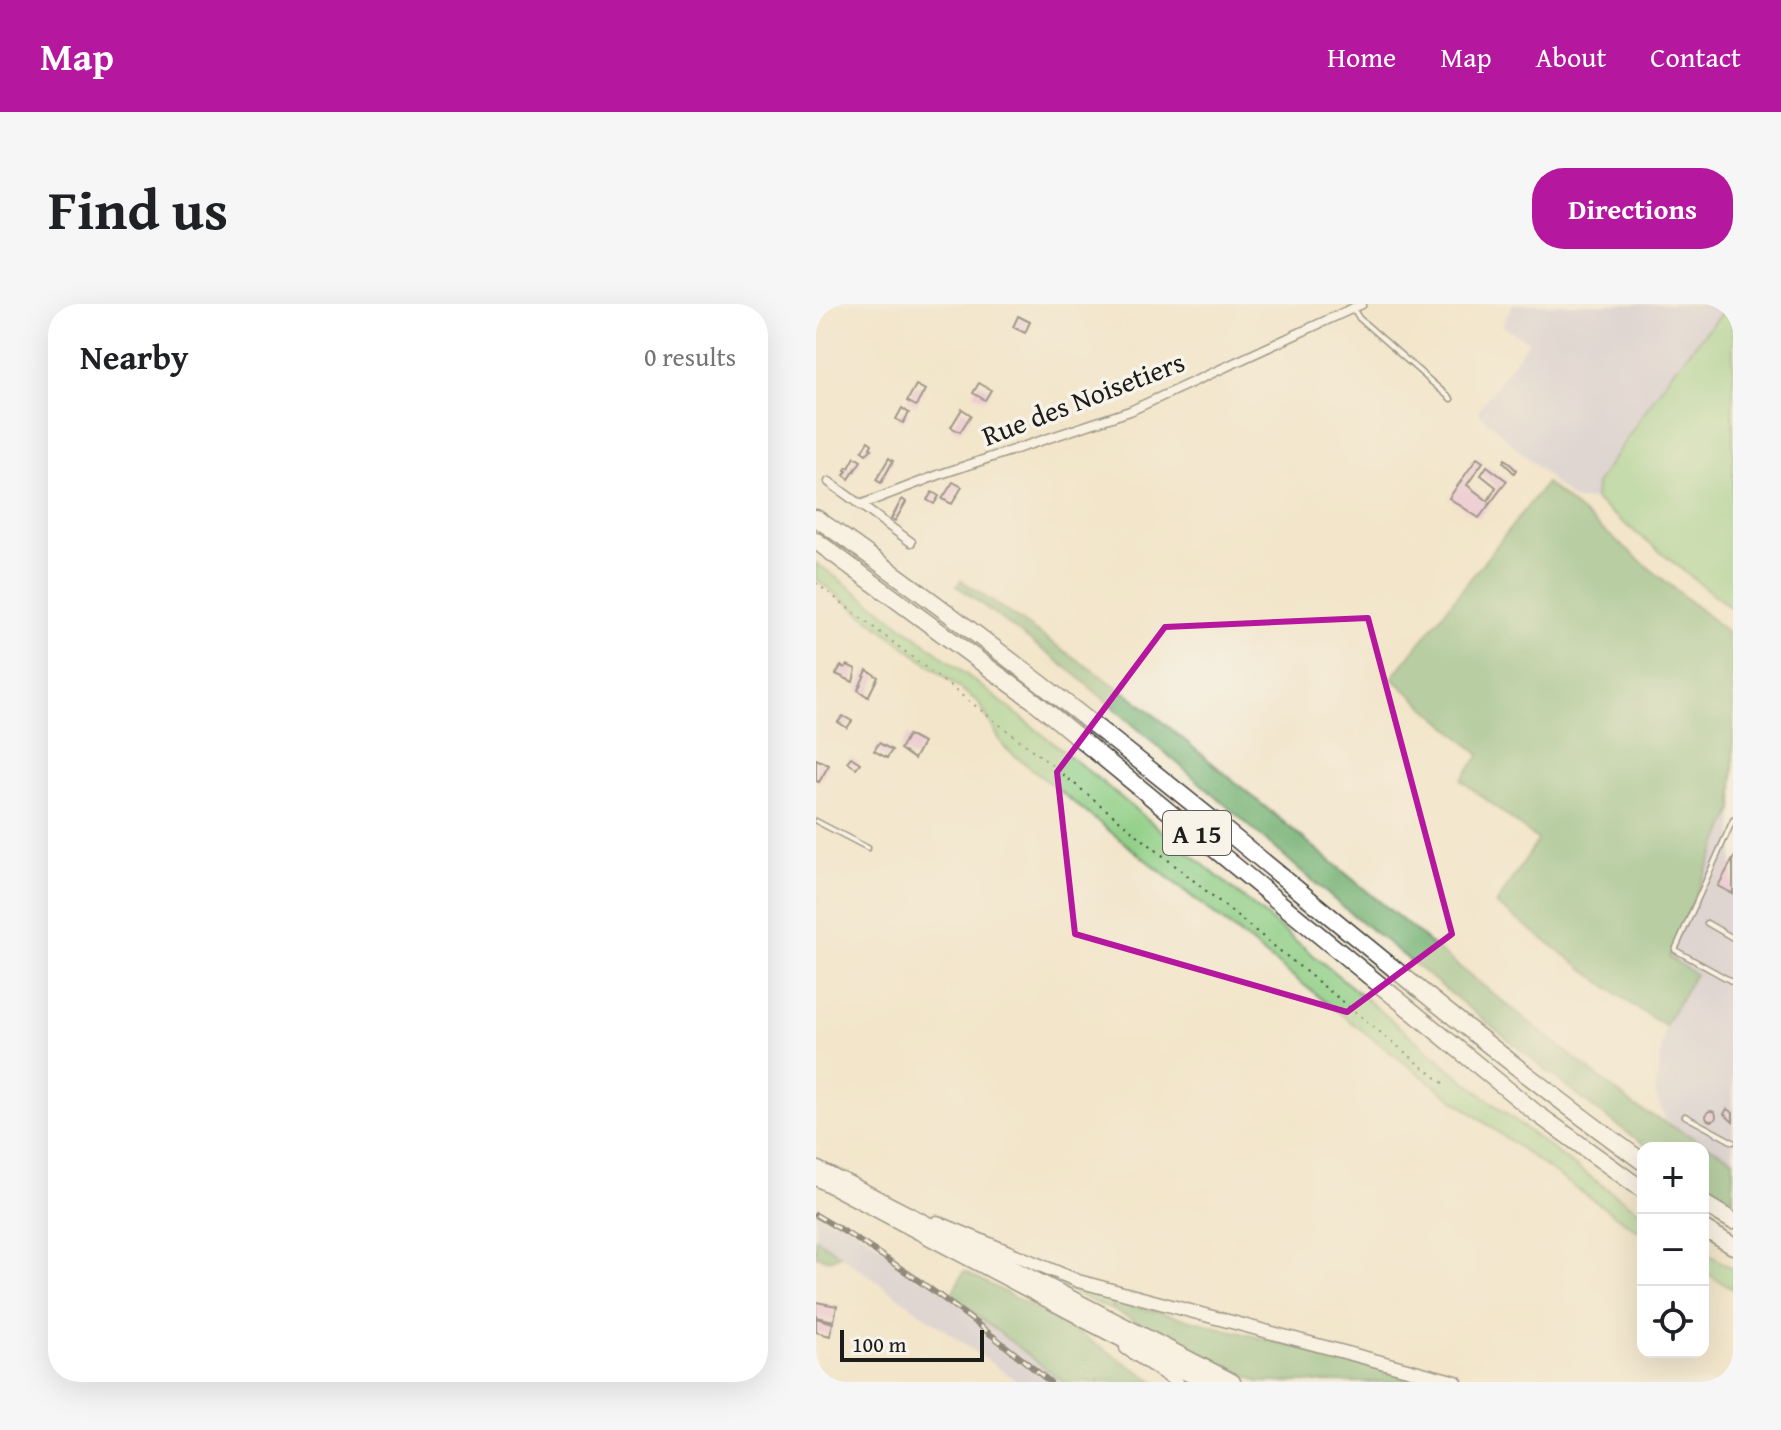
<!DOCTYPE html>
<meta charset="utf-8">
<style>
:root{--surface:#fff;--page:#f6f6f6;--text:#202124;--muted:#757577;--line:#e0e0e0;--accent:#b5179e}
body{margin:0;font-family:"Gentium Book Plus",serif;background:var(--page);color:var(--text)}
.controls{position:absolute;right:24px;bottom:24px;display:grid;overflow:hidden;border-radius:16px;box-shadow:0 8px 32px #0002}
.controls button{width:72px;height:72px;display:grid;place-items:center;padding:0;border:0;border-bottom:2px solid var(--line);background:var(--surface);color:var(--text);font:40px sans-serif}
.scale{position:absolute;left:24px;bottom:20px;width:144px;box-sizing:border-box;padding-left:8px;border:4px solid #1c1c1c;border-top:0;font-size:22px;line-height:28px;white-space:nowrap;color:#1c1c1c;-webkit-text-stroke:6px #f7f3e8;paint-order:stroke}
.list{margin:0;padding:0;list-style:none}
h2{display:flex;justify-content:space-between;align-items:center;height:104px;margin:0;padding:0 32px;font-size:34px}
h2 small{font-size:26px;font-weight:400;color:var(--muted)}
.icon{flex:none;width:44px;height:44px;fill:none;stroke:currentColor;stroke-width:2;stroke-linecap:round;stroke-linejoin:round}
.map{position:relative;flex:none;width:917px;height:1078px;overflow:hidden;border-radius:32px}
header{display:flex;align-items:center;gap:48px;box-sizing:border-box;height:112px;padding:0 40px;background:var(--accent);color:#fff}
header strong{font-size:38px}
nav{display:flex;gap:44px;margin-inline-start:auto;font-size:28px}
.intro{display:flex;align-items:center;justify-content:space-between;box-sizing:border-box;height:192px;padding:0 48px}
h1{margin:0;font-size:56px}
.button{padding:20px 36px;border-radius:32px;background:var(--accent);color:#fff;font-size:28px;font-weight:700}
main{display:flex;gap:48px;padding:0 48px}
aside{flex:1;background:var(--surface);border-radius:32px;box-shadow:0 8px 32px #0002}
.map>svg:first-child{display:block}
.industrial{fill:#c6c0d9}
.green{fill:#8ece85;stroke:#557550;stroke-width:2}
.forest{fill:#72b172;stroke:#476647;stroke-width:2}
.building{fill:#e6afdf}
.lines{fill:none;stroke-linecap:round;stroke-linejoin:round}
.service-casing{stroke:#3c3a36;stroke-width:7}
.minor-casing{stroke:#3c3a36;stroke-width:11}
.secondary-casing{stroke:#3c3a36;stroke-width:15}
.motorway-casing{stroke:#3c3a36;stroke-width:19}
.path{stroke:#3c3a36;stroke-width:2;stroke-dasharray:2 6;stroke-linecap:butt}
.service{stroke:#fff;stroke-width:4}
.minor{stroke:#fff;stroke-width:8}
.secondary{stroke:#fff;stroke-width:12}
.motorway{stroke:#fff;stroke-width:16}
.rail-casing{stroke:#1c1c1c;stroke-width:6}
.rail{stroke:#f7f3e8;stroke-width:3;stroke-dasharray:9;stroke-linecap:butt}
.marked{fill:none;stroke:#b5179e;stroke-width:6;stroke-linejoin:round}
.labels{text-anchor:middle;dominant-baseline:central;stroke-width:7;stroke-linejoin:round;paint-order:stroke}
.shield{fill:#f7f3e8;stroke:#5e5c59;stroke-width:2}
.shield-label{font-size:26px;font-weight:bold;fill:#1c1c1c}
.street-label{font-size:28px;fill:#1c1c1c;stroke:#f7f3e8}
</style>
<header>
<strong>Map</strong>
<nav><a>Home</a><a>Map</a><a>About</a><a>Contact</a></nav>
</header>
<div class="intro"><h1>Find us</h1><a class="button">Directions</a></div>
<main>
<aside>
<h2>Nearby<small>0 results</small></h2>
<ul class="list">
</ul>
</aside>
<div class="map">
<svg width="917" height="1078" viewBox="0 0 917 1078">
<rect width="100%" height="100%" fill="#f7f3e8"/>
<filter id="ink" filterUnits="userSpaceOnUse"><feTurbulence type="fractalNoise" baseFrequency=".0125" numOctaves="2"/><feDisplacementMap in="SourceGraphic" scale="16" xChannelSelector="R" yChannelSelector="G"/><feConvolveMatrix kernelMatrix="1 2 1 2 8 2 1 2 1" color-interpolation-filters="sRGB"/></filter>
<filter id="wash" filterUnits="userSpaceOnUse"><feTurbulence type="fractalNoise" baseFrequency=".006" numOctaves="4" result="noise"/><feDisplacementMap in="SourceGraphic" scale="32" xChannelSelector="R" yChannelSelector="G"/><feGaussianBlur stdDeviation="1.8" result="paint"/><feColorMatrix in="noise" values="0 0 0 0 0 0 0 0 0 0 0 0 0 0 0 0 0 1.4 0 .05"/><feComposite in="paint" operator="in"/></filter>
<g filter="url(#wash)">
<rect width="100%" height="100%" fill="#f2e5cb"/>
<!-- industrial -->
<g class="industrial">
<polygon points="697,0 914,0 781,180 779,196 757,196 661,107 713,37 686,22"/>
<polygon points="917,505 917,855 852,821 839,790 849,722 879,670 853,653"/>
<polygon points="0,902 53,934 135,991 247,1078 202,1078 0,934"/>
</g>
<!-- green -->
<g class="green">
<polygon points="914,0 917,0 917,306 779,196 780,180 855,69"/>
<path d="M0,259C176,384 341,523 508,660C612,746 714,835 827,909V930C605,781 398,609 188,443L162,398L0,275Z"/>
<polygon points="887,947 917,965 917,985 887,967"/>
<polygon points="230,973 264,986 305,998 297,999 296,1003 299,1007 234,979"/>
</g>
<!-- forest -->
<g class="forest">
<polygon points="730,179 917,333 917,505 853,653 879,670 849,722 816,701 680,600 722,536 645,476 664,451 576,374"/>
<polygon points="145,276 320,396 621,645 820,803 917,855 917,896 887,879 887,844 833,844 780,806 522,599 260,371 141,282"/>
<polygon points="0,934 24,951 14,956 0,952"/>
<polygon points="148,967 245,1018 340,1078 247,1078 135,991"/>
<polygon points="305,998 592,1072 610,1078 443,1078 299,1007 296,1002 298,999"/>
</g>
<g id="blocks">
<!-- building -->
<g class="building">
<polygon points="202,12 214,18 209,29 197,23"/>
<polygon points="163,79 175,86 169,96 157,89"/>
<polygon points="100,81 109,86 100,102 91,97"/>
<polygon points="86,104 93,109 87,119 80,115"/>
<polygon points="146,105 155,111 144,128 135,123"/>
<polygon points="52,137 56,140 54,144 56,145 50,150 46,147"/>
<polygon points="39,153 45,157 33,175 28,171 31,167 29,166 31,163 33,164"/>
<polygon points="73,154 77,157 65,179 60,176"/>
<polygon points="661,154 667,158 651,181 672,197 680,183 665,171 671,162 691,177 663,214 633,194"/>
<polygon points="689,155 700,166 698,169 687,158"/>
<polygon points="137,178 146,183 136,200 126,195"/>
<polygon points="116,188 123,192 118,200 111,196"/>
<polygon points="86,195 90,198 79,217 75,215"/>
<polygon points="31,361 40,365 37,378 20,370 25,362 29,364"/>
<polygon points="51,366 62,373 52,393 42,386"/>
<polygon points="27,412 36,417 31,424 22,418"/>
<polygon points="92,431 107,439 98,455 84,445"/>
<polygon points="63,439 76,446 71,454 58,447"/>
<polygon points="35,453 44,459 40,464 31,458"/>
<polygon points="0,455 13,461 3,478 0,477"/>
<polygon points="917,555 917,590 902,582"/>
<polygon points="911,805 917,809 917,818 908,810"/>
<circle cx="895" cy="812" r="5"/>
<polygon points="0,998 21,1002 18,1017 0,1013"/>
<polygon points="0,1014 17,1019 14,1032 0,1028"/>
</g>
</g>
</g>
<g filter="url(#ink)">
<use href="#blocks" fill-opacity="0" stroke="#3c3a36" stroke-width="2"/>
<g class="lines">
<!-- service casing -->
<g class="service-casing">
<g id="service">
<polyline points="537,4 543,14 635,95"/>
<polyline points="917,516 859,646 917,678"/>
<polyline points="0,517 52,544"/>
<polyline points="891,619 917,634"/>
<polyline points="869,812 917,838"/>
</g>
</g>
<!-- minor casing -->
<g class="minor-casing">
<g id="minor">
<polyline points="13,178 95,238"/>
<polyline points="44,201 125,170 314,107 546,0"/>
</g>
</g>
<!-- secondary casing -->
<g class="secondary-casing">
<g id="secondary">
<polyline points="0,863 34,880"/>
<polyline points="0,875 275,1020"/>
<polyline points="121,918 262,977 640,1078"/>
<polyline points="310,1044 361,1078"/>
</g>
</g>
<!-- motorway casing -->
<g class="motorway-casing">
<g id="motorway">
<path d="M0,214C144,314 283,423 419,534C553,644 686,756 827,858"/>
<polyline points="0,237 218,397 720,809 827,886"/>
<polyline points="26,877 416,1078"/>
<polyline points="887,899 917,917"/>
<polyline points="887,924 917,942"/>
<polyline points="268,1015 390,1078"/>
</g>
</g>
<!-- path -->
<g class="path">
<polyline points="0,279 223,451 628,780"/>
<polyline points="0,1076 1,1078"/>
</g>
<!-- service -->
<use href="#service" class="service"/>
<!-- minor -->
<use href="#minor" class="minor"/>
<!-- secondary -->
<use href="#secondary" class="secondary"/>
<!-- motorway -->
<use href="#motorway" class="motorway"/>
<!-- rail casing -->
<g class="rail-casing">
<path id="rail" d="M0,911C84,959 160,1017 234,1078"/>
</g>
<!-- rail -->
<use href="#rail" class="rail"/>
</g>
</g>
<!-- marked area -->
<path d="M0 0H917V1078H0ZM552,314L636,630L531,708L259,630L241,468L349,323Z" fill="#f2e5cb" fill-opacity=".55" fill-rule="evenodd"/>
<path class="marked" d="M552,314L636,630L531,708L259,630L241,468L349,323Z"/>
<g class="labels">
<!-- shield labels -->
<rect class="shield" x="347" y="507" width="68" height="44" rx="6"/>
<g class="shield-label">
<text x="381" y="529">A 15</text>
</g>
<!-- street labels -->
<g class="street-label">
<text transform="translate(267 94) rotate(-21)">Rue des Noisetiers</text>
</g>
</g>
</svg>
<div class="controls">
<button>+</button>
<button>−</button>
<button><svg class="icon" aria-label="locate" viewBox="0 0 24 24"><circle cx="12" cy="12" r="6"/><path d="M12 2v4M12 18v4M2 12h4M18 12h4"/></svg></button>
</div>
<div class="scale">100 m</div>
</div>
</main>
